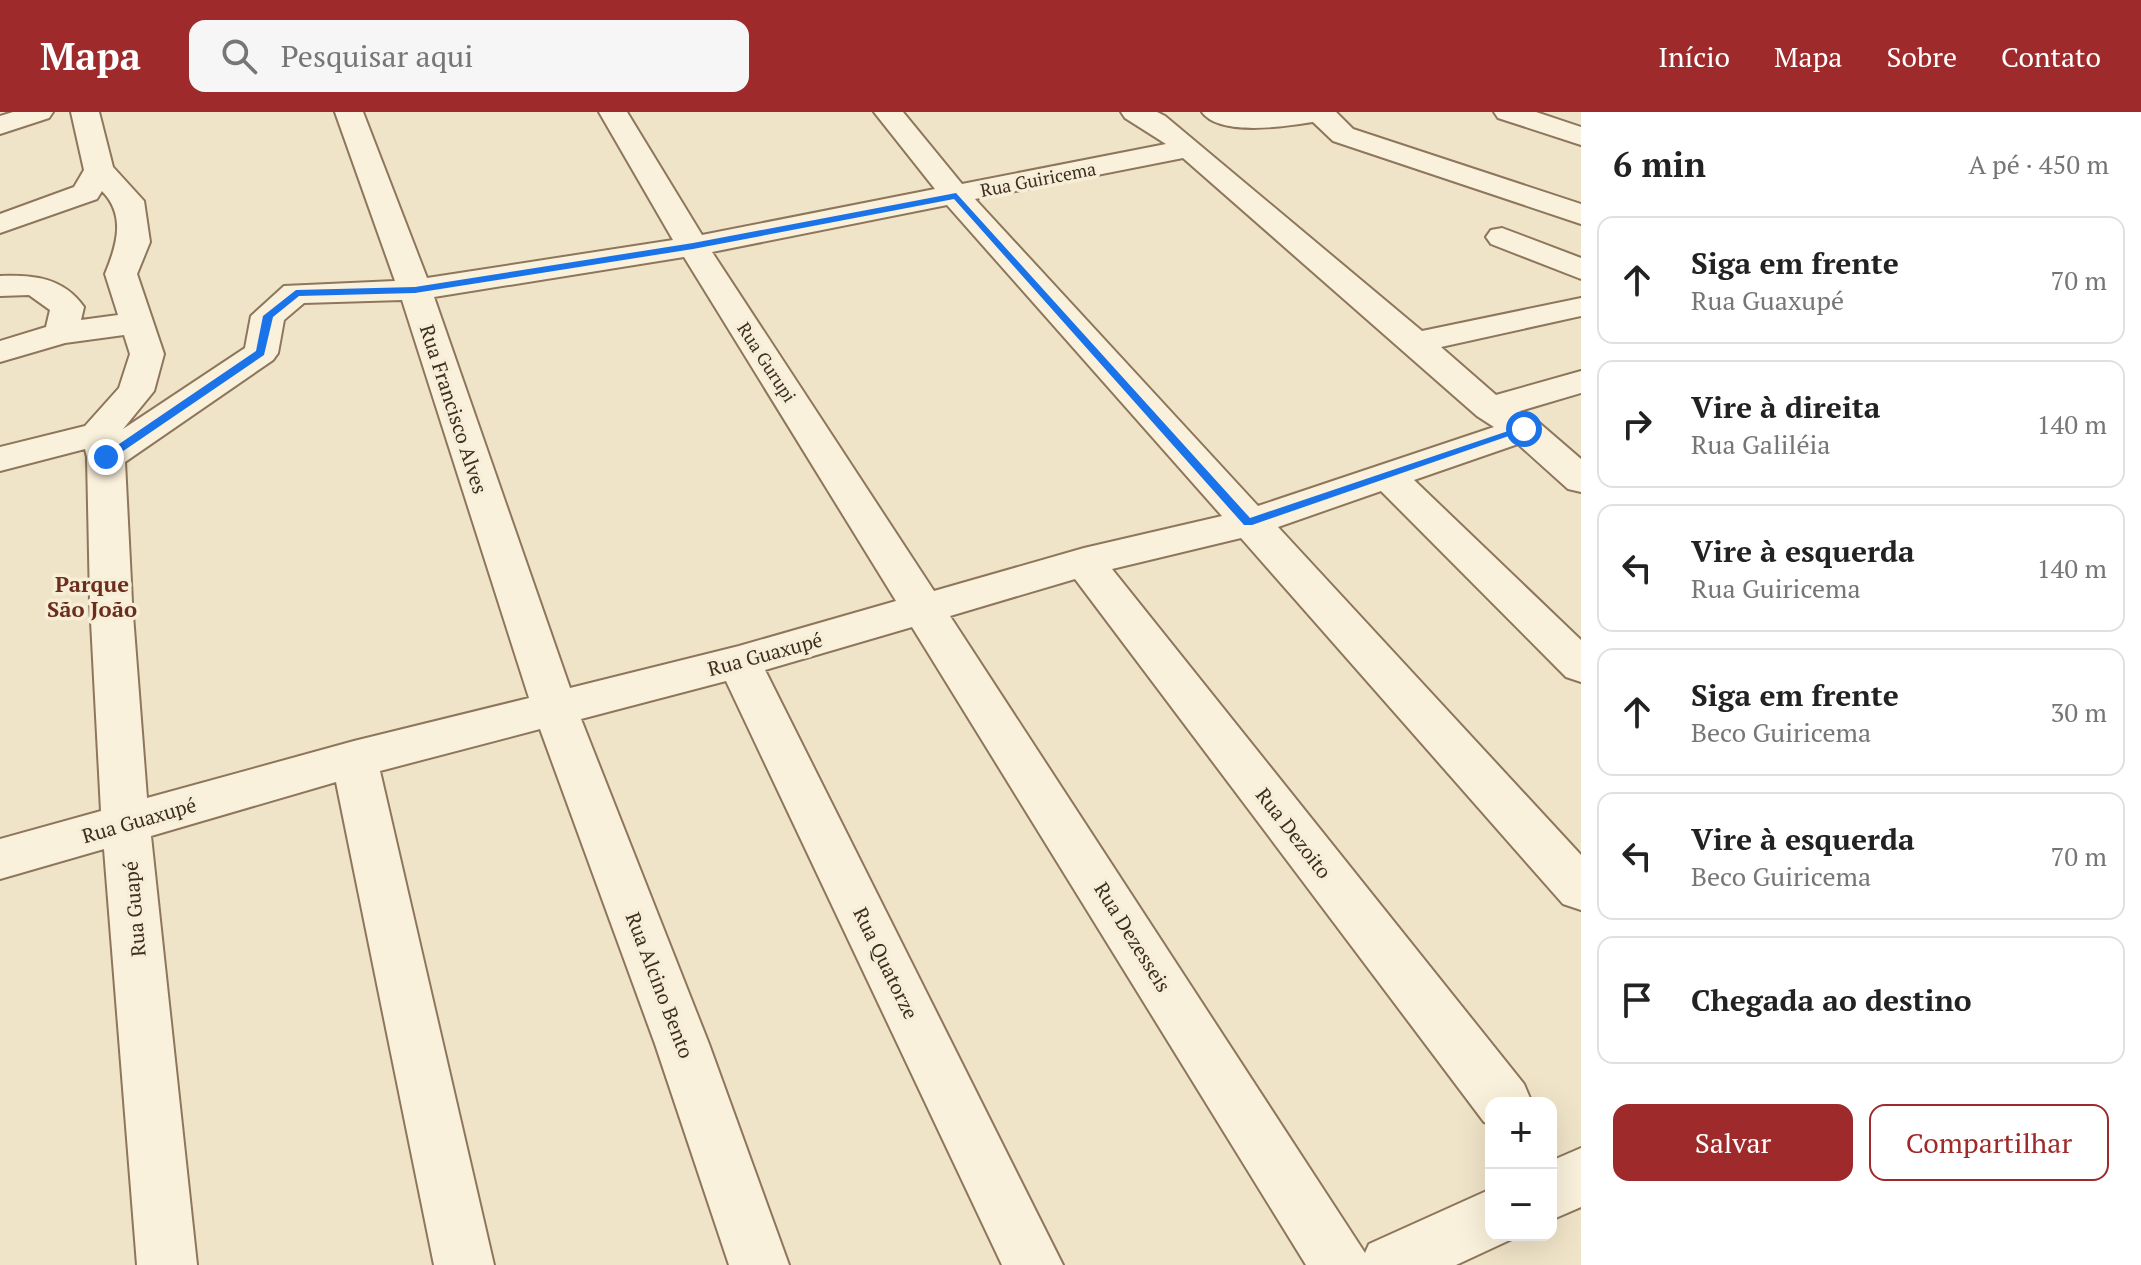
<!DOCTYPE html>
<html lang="pt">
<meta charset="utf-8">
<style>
:root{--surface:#fff;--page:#f6f6f6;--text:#222;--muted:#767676;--line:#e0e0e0;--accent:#9e2a2b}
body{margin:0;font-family:"PT Serif",serif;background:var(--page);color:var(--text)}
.controls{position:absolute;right:24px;bottom:24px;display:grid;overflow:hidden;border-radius:16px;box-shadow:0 8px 32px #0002}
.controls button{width:72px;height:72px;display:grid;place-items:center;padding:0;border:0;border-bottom:2px solid var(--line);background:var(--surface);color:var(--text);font:40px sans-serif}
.stop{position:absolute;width:24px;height:24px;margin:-18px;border:6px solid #1a73e8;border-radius:50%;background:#fff}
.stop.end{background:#1a73e8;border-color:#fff;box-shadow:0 2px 8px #0008}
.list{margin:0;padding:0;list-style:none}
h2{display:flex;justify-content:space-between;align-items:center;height:104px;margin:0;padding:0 32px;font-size:34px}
h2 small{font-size:26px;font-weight:400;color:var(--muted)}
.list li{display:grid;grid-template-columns:52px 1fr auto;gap:24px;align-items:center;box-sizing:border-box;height:128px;margin:0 16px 16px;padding:0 16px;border:2px solid var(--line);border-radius:16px}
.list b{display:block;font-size:30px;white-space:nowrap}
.list p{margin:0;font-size:26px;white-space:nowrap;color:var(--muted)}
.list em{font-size:26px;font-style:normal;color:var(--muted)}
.actions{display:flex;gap:16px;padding:24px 32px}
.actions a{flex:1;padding:18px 0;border:2px solid var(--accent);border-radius:16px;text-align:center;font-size:28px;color:var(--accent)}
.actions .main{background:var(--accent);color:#fff}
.icon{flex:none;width:44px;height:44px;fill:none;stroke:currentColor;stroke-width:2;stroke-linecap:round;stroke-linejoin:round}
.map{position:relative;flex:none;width:1581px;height:1153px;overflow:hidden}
header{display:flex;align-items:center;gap:48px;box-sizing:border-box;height:112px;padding:0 40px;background:var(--accent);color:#fff}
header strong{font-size:38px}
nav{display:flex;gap:44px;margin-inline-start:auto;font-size:28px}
.search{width:560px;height:72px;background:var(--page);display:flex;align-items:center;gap:20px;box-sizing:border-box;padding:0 28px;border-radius:16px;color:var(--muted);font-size:30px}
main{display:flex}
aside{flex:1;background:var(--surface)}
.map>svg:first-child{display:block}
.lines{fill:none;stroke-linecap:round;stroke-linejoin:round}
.minor-casing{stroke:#8d765c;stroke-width:4}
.minor{fill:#faf1dc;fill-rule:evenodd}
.route{fill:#1a73e8}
.labels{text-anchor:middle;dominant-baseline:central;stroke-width:7;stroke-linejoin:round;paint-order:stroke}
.far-street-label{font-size:18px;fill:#3d2e20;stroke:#f7eed8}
.street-label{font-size:20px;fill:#3d2e20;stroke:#f7eed8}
.neighbourhood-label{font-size:22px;font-weight:bold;fill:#6b2e1e;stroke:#f7eed8}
</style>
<header>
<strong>Mapa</strong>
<div class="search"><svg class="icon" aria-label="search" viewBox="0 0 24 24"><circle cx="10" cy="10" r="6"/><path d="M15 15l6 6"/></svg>Pesquisar aqui</div>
<nav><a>Início</a><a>Mapa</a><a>Sobre</a><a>Contato</a></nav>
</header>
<main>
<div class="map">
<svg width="1581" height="1153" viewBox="0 0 1581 1153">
<rect width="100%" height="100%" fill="#f0e4c8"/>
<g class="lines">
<!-- minor casing -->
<g class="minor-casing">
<g id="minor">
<polygon points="13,0 53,0 49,6 0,22 0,4"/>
<path d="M71,0H99L113,55L144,89L150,130L137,162L164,242L154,279L123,317L245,236L251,204L284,174L395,169L335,0H363L427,166L673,128L599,0H627L702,123L935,77L874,0H903L962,72L1166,32L1125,6L1121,0H1157L1165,4L1422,219L1581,186V204L1441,235L1496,283L1581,259V281L1520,299L1537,309L1581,347V380L1568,377L1518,332L1414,368L1581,528V570L1566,565L1381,379L1278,415L1581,743V798L1563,792L1241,426L1112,457L1524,972L1532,991H1491V1012L1484,1010L1075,467L950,504L1365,1141L1369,1132L1491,1077V1123H1513L1512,1127L1456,1153H1306L912,515L765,558L1063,1153H1002L726,569L581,607L709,932L789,1153H729L655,932L540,617L380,659L494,1153H434L336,670L151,724L197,1153H137L104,737L0,767V727L101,699L90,490L87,345L85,337L0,359V335L85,314L119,276L130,242L124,223L65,231L0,250V229L46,215L50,198L29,183L0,184V164C33,163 63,165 84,195L81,208L118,203L105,162C117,133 126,103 102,79L97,87L0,121V102L74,75L84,58ZM1183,46L1477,304L1494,315L1258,394L975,87ZM947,93L1222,404L1084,436L934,479L712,140ZM684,145L896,489L739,534L570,576L434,185ZM402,188L529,586L354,629L147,686L132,490L125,350L273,248L278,241L284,208L304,191Z"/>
<path d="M1202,0H1336L1353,17L1581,92V112L1333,29L1313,10C1287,14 1220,25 1202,0Z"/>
<polygon points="1494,0 1536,0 1581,15 1581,33 1498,6"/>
<polygon points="1502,116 1581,146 1581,167 1491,132 1486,125 1491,118"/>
<polygon points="1581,1036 1581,1095 1551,1108 1551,1049"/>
</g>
</g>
<!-- minor -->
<use href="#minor" class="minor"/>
</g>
<!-- route -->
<polygon class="route" points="956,81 1250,406 1520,315 1529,317 1252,413 1244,413 954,87 693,137 415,181 299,184 273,205 264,243 110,348 100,345 256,239 263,204 296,178 415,175 693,131"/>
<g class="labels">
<!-- far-street labels -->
<g class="far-street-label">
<text transform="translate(1038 67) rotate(-11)">Rua Guiricema</text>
<text transform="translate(767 250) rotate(57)">Rua Gurupi</text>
</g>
<!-- street labels -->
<g class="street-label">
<text transform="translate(454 297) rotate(72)">Rua Francisco Alves</text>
<text transform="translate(765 542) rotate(-15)">Rua Guaxupé</text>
<text transform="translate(139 708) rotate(-16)">Rua Guaxupé</text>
<text transform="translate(1294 721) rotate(52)">Rua Dezoito</text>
<text transform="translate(134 797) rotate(-95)">Rua Guapé</text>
<text transform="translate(1133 825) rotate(58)">Rua Dezesseis</text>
<text transform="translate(886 851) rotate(64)">Rua Quatorze</text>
<text transform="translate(660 873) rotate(69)">Rua Alcino Bento</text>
</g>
<!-- neighbourhood labels -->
<g class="neighbourhood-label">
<text x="92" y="471">Parque<tspan x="92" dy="25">São João</tspan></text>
</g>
</g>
</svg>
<div class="controls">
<button>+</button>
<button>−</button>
</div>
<div class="stop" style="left:1524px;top:317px"></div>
<div class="stop end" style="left:106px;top:345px"></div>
</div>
<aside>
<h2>6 min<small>A pé · 450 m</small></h2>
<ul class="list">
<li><svg class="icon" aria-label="ahead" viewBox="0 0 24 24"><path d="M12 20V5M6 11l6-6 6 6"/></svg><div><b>Siga em frente</b><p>Rua Guaxupé</p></div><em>70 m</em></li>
<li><svg class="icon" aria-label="right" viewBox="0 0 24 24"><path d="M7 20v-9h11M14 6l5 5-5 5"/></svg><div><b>Vire à direita</b><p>Rua Galiléia</p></div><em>140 m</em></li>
<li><svg class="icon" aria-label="left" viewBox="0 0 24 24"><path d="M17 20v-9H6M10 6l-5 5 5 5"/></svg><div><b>Vire à esquerda</b><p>Rua Guiricema</p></div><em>140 m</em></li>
<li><svg class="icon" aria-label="ahead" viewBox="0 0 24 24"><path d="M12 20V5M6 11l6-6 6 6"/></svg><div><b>Siga em frente</b><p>Beco Guiricema</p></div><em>30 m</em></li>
<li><svg class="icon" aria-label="left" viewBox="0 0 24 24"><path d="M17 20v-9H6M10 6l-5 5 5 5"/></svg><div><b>Vire à esquerda</b><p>Beco Guiricema</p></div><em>70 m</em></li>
<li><svg class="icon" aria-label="arrive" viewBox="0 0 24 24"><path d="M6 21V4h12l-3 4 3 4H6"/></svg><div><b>Chegada ao destino</b></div></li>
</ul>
<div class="actions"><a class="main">Salvar</a><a>Compartilhar</a></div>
</aside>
</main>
